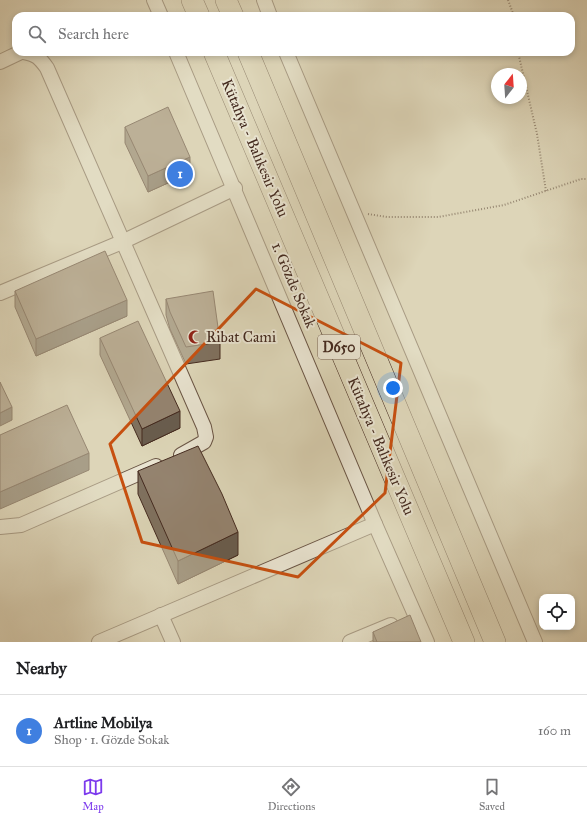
<!DOCTYPE html>
<meta charset="utf-8">
<style>
:root{--surface:#fff;--page:#f2f2f2;--text:#202124;--muted:#757577;--line:#e0e0e0;--accent:#7c3aed}
body{margin:0;font-family:"IM FELL Great Primer",serif;background:var(--page);color:var(--text)}
.controls{position:absolute;right:12px;bottom:12px;display:grid;overflow:hidden;border-radius:8px;box-shadow:0 2px 6px #0003}
.controls button{width:36px;height:36px;display:grid;place-items:center;padding:0;border:0;border-bottom:1px solid var(--line);background:var(--surface);color:var(--text);font:20px sans-serif}
.compass{position:absolute;left:491px;top:68px;width:36px;height:36px;border-radius:50%;background:var(--surface);box-shadow:0 2px 6px #0003;rotate:17deg}
.you{position:absolute;left:393px;top:388px;width:14px;height:14px;margin:-10px;border:3px solid #fff;border-radius:50%;background:#1a73e8;box-shadow:0 0 0 6px #1a73e833}
.badge{display:grid;place-items:center;width:26px;height:26px;border-radius:50%;background:var(--accent);color:#fff;font-size:13px;font-weight:700}
.pin{position:absolute;translate:-50% -50%;border:2px solid #fff;box-shadow:0 1px 4px #0006}
.list{margin:0;padding:0;list-style:none}
h2{display:flex;justify-content:space-between;align-items:center;height:52px;margin:0;padding:0 16px;font-size:17px}
h2 small{font-size:13px;font-weight:400;color:var(--muted)}
.list li{display:grid;grid-template-columns:26px 1fr auto;gap:12px;align-items:center;box-sizing:border-box;height:72px;padding:0 16px;border-top:1px solid var(--line)}
.list b{display:block;font-size:15px;white-space:nowrap}
.list p{margin:0;font-size:13px;white-space:nowrap;color:var(--muted)}
.list em{font-size:13px;font-style:normal;color:var(--muted)}
.icon{flex:none;width:22px;height:22px;fill:none;stroke:currentColor;stroke-width:2;stroke-linecap:round;stroke-linejoin:round}
.map{position:relative;flex:none;width:587px;height:642px;overflow:hidden}
.search{position:absolute;background:var(--surface);box-shadow:0 2px 6px #0003;left:12px;right:12px;top:12px;height:44px;display:flex;align-items:center;gap:10px;box-sizing:border-box;padding:0 14px;border-radius:12px;color:var(--muted);font-size:15px}
.sheet{height:124px;background:var(--surface)}
nav{display:flex;justify-content:space-around;align-items:center;box-sizing:border-box;height:56px;border-top:1px solid var(--line);background:var(--surface);font-size:11px;color:var(--muted)}
nav a{display:grid;justify-items:center;gap:2px}
nav .on{color:var(--accent)}
.map>svg:first-child{display:block}
.lines{fill:none;stroke-linecap:round;stroke-linejoin:round}
.minor-casing{stroke:#6a5545;stroke-width:16}
.highway-casing{stroke:#442a1f;stroke-width:22}
.path{stroke:#442a1f;stroke-width:2;stroke-dasharray:1 2;stroke-linecap:butt}
.minor{stroke:#e9e4d1;stroke-width:14}
.highway{stroke:#ddd6b8;stroke-width:21}
.wall{fill:#7f715f;stroke:#442a1f}
.shaded-wall{fill:#685c4e;stroke:#442a1f}
.building{fill:#94836f;stroke:#442a1f}
.marked{fill:none;stroke:#c75010;stroke-width:3;stroke-linejoin:round}
.labels{text-anchor:middle;dominant-baseline:central;stroke-width:4;stroke-linejoin:round;paint-order:stroke}
.shield{fill:#e9e4d1;stroke:#766254;stroke-width:1}
.shield-label{font-size:14px;font-weight:bold;fill:#442a1f}
.street-label{font-size:15px;fill:#442a1f;stroke:#e9e4d1}
.poi-label{font-size:15px;fill:#442a1f;stroke:#e9e4d1;text-anchor:start}
</style>
<div class="map">
<svg width="587" height="642" viewBox="0 0 587 642">
<rect width="100%" height="100%" fill="#ddd6b8"/>
<filter id="stains"><feTurbulence type="fractalNoise" baseFrequency=".005" numOctaves="4"/><feColorMatrix values="0 0 0 0 .2 0 0 0 0 .09 0 0 0 0 .02 0 0 0 .5 -.17"/></filter>
<radialGradient id="worn" r=".72"><stop offset=".6" stop-color="#630" stop-opacity="0"/><stop offset="1" stop-color="#630" stop-opacity=".3"/></radialGradient>
<g class="lines">
<!-- minor casing -->
<g class="minor-casing">
<g id="minor">
<polyline points="154,0 161,16"/>
<polyline points="264,0 270,16"/>
<path d="M24,52C36,54 40,58 47,68L204,427L206,437L204,442L181,455"/>
<polyline points="176,52 375,524 427,642"/>
<polyline points="286,52 535,642"/>
<polyline points="0,62 21,52"/>
<polyline points="0,293 122,242 235,188"/>
<polyline points="0,527 21,525 156,466"/>
<polyline points="161,615 173,642"/>
<polyline points="99,642 375,524"/>
<polyline points="350,642 391,625"/>
</g>
</g>
<!-- highway casing -->
<g class="highway-casing">
<g id="highway">
<polyline points="192,0 199,16"/>
<polyline points="226,0 233,16"/>
<polyline points="214,52 464,642"/>
<polyline points="248,52 495,642"/>
</g>
</g>
<!-- path -->
<g class="path">
<polyline points="508,0 514,16"/>
<polyline points="518,52 537,134 546,191"/>
<polyline points="368,214 387,217 438,217 504,205 581,179 587,179"/>
</g>
<!-- minor -->
<use href="#minor" class="minor"/>
<!-- highway -->
<use href="#highway" class="highway"/>
</g>
<!-- wall -->
<g class="wall">
<polygon points="125,127 190,173 148,192 125,143"/>
<polygon points="15,291 127,316 36,356 15,307"/>
<polygon points="166,299 220,342 220,359 186,364 170,329 166,315"/>
<polygon points="100,338 180,428 142,446 100,355"/>
<polygon points="138,471 238,555 178,584 138,494"/>
<polygon points="373,632 421,642 373,642"/>
</g>
<!-- shaded-wall -->
<g class="shaded-wall">
<polygon points="190,157 190,173 148,192 148,176"/>
<polygon points="127,300 127,316 36,356 36,339"/>
<polygon points="12,407 12,420 0,426 0,413"/>
<polygon points="180,411 180,428 142,446 142,429"/>
<polygon points="89,453 89,470 0,509 0,492"/>
<polygon points="238,532 238,555 178,584 178,561"/>
</g>
<!-- building -->
<g class="building">
<polygon points="168,107 190,157 148,176 125,127"/>
<polygon points="105,251 127,300 36,339 15,291"/>
<polygon points="213,291 220,342 186,347 170,312 166,299"/>
<polygon points="138,321 180,411 142,429 100,338"/>
<polygon points="0,382 12,407 0,413"/>
<polygon points="67,405 89,453 0,492 0,435"/>
<polygon points="198,446 222,494 238,532 178,561 138,471"/>
<polygon points="410,615 421,642 377,642 373,632"/>
</g>
<!-- marked area -->
<path d="M0 0H587V642H0ZM256,289L401,363L385,493L298,577L142,542L110,444Z" fill="#ddd6b8" fill-opacity=".55" fill-rule="evenodd"/>
<path class="marked" d="M256,289L401,363L385,493L298,577L142,542L110,444Z"/>
<!-- icons -->
<defs>
<g id="mosque-bare" transform="scale(1.08)"><path d="M3.5-4.9A6 6 0 1 0 3.5 4.9A5 5 0 1 1 3.5-4.9Z" fill="#8f2418" stroke="#e9e4d1" stroke-width="2.5" paint-order="stroke"/></g>
</defs>
<g fill-rule="evenodd">
<use href="#mosque-bare" x="195" y="337"/>
</g>
<g class="labels">
<!-- shield labels -->
<rect class="shield" x="318" y="335" width="42" height="24" rx="3"/>
<g class="shield-label">
<text x="339" y="347">D650</text>
</g>
<!-- street labels -->
<g class="street-label">
<text transform="translate(255 148) rotate(67)">Kütahya - Balıkesir Yolu</text>
<text transform="translate(294 285) rotate(67)">1. Gözde Sokak</text>
<text transform="translate(381 446) rotate(67)">Kütahya - Balıkesir Yolu</text>
</g>
<!-- poi labels -->
<g class="poi-label">
<text x="206" y="337">Ribat Cami</text>
</g>
</g>
<rect width="100%" height="100%" filter="url(#stains)"/>
<rect width="100%" height="100%" fill="url(#worn)"/>
</svg>
<div class="controls">
<button><svg class="icon" aria-label="locate" viewBox="0 0 24 24"><circle cx="12" cy="12" r="6"/><path d="M12 2v4M12 18v4M2 12h4M18 12h4"/></svg></button>
</div>
<svg class="compass" viewBox="-18 -18 36 36"><path d="M0-13l5 13h-10z" fill="#e53935"/><path d="M0 13l5-13h-10z" fill="#757577"/></svg>
<div class="you"></div>
<div class="pin badge" style="left:180px;top:174px;background:#3f7fe0">1</div>
<div class="search"><svg class="icon" aria-label="search" viewBox="0 0 24 24"><circle cx="10" cy="10" r="6"/><path d="M15 15l6 6"/></svg>Search here</div>
</div>
<section class="sheet">
<h2>Nearby<small></small></h2>
<ul class="list">
<li><span class="badge" style="background:#3f7fe0">1</span><div><b>Artline Mobilya</b><p>Shop · 1. Gözde Sokak</p></div><em>160 m</em></li>
</ul>
</section>
<nav>
<a class="on"><svg class="icon" aria-label="map" viewBox="0 0 24 24"><path d="M3 6l6-2 6 2 6-2v14l-6 2-6-2-6 2zM9 4v14M15 6v14"/></svg>Map</a>
<a><svg class="icon" aria-label="directions" viewBox="0 0 24 24"><path d="M12 3l9 9-9 9-9-9zM9 14v-3h6M13 9l2 2-2 2"/></svg>Directions</a>
<a><svg class="icon" aria-label="saved" viewBox="0 0 24 24"><path d="M7 4h10v16l-5-4-5 4z"/></svg>Saved</a>
</nav>
